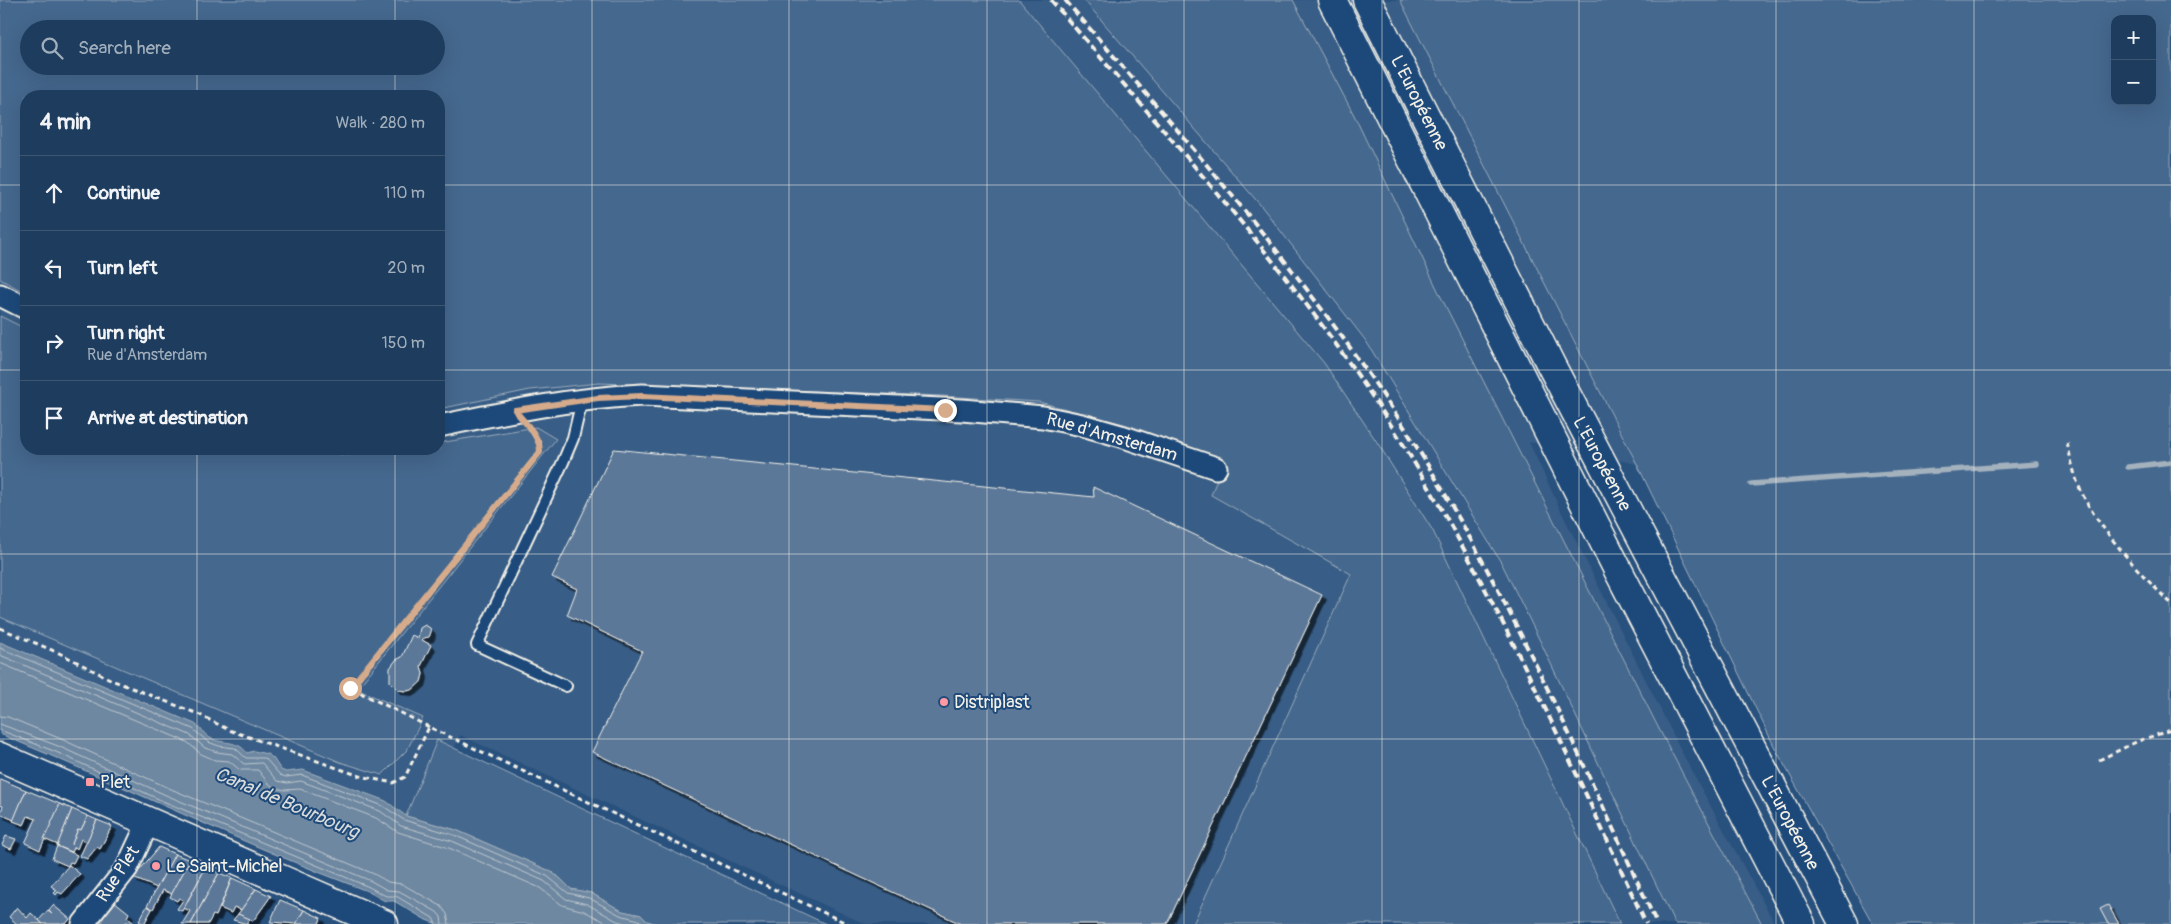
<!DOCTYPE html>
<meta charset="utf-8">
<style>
:root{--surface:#1e3d5e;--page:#2b4867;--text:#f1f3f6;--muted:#a1aebc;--line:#3c5673}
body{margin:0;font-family:Pangolin,sans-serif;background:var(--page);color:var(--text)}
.controls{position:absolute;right:15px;top:15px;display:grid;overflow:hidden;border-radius:10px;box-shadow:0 5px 20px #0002}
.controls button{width:45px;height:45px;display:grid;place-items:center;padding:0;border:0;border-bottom:1px solid var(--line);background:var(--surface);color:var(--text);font:25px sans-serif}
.stop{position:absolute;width:15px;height:15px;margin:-11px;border:4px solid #d6ab8b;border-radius:50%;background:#fff}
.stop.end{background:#d6ab8b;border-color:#fff;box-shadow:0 1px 5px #0008}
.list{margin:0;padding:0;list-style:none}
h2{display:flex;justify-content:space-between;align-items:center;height:65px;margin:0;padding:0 20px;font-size:21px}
h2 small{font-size:16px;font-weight:400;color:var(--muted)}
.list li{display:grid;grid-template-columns:32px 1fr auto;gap:15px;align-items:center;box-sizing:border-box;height:75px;padding:0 20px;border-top:1px solid var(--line)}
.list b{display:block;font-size:19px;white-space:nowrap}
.list p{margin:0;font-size:16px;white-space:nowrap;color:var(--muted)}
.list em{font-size:16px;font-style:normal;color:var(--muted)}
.icon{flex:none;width:28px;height:28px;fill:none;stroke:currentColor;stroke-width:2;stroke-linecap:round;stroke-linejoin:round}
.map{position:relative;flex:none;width:2171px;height:924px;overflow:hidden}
.search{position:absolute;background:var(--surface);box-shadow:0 5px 20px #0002;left:20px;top:20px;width:425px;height:55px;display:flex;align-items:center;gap:12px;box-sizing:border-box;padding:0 18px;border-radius:28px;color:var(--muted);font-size:19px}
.panel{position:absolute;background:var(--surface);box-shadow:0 5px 20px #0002;left:20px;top:90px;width:425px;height:365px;border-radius:20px}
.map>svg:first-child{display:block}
.built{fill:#375d86;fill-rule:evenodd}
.green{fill:#45688e;stroke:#9cacbb;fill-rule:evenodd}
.water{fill:#6e88a2;stroke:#a4b2be}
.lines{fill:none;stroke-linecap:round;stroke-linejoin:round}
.shore{stroke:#bec7cc;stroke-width:1}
.stream{stroke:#a4b2be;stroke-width:5.5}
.building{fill:#5b7899;stroke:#f4f1e8;filter:url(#shadow)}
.service-casing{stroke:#f4f1e8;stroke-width:14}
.minor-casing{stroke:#f4f1e8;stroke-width:25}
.secondary-casing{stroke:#f4f1e8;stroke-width:31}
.motorway-casing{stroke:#f4f1e8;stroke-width:31}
.path{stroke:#f4f1e8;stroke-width:3;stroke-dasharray:5 4;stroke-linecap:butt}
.service{stroke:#1f4a7a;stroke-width:10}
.minor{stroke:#1f4a7a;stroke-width:21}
.secondary{stroke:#1f4a7a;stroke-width:28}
.motorway{stroke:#1f4a7a;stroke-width:28}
.rail{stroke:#f4f1e8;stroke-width:4;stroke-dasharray:8 4;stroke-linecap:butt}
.route{stroke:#d6ab8b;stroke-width:6}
.grid{fill:none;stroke:#f4f1e8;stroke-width:1;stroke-opacity:0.55}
.poi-dot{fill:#ff9aa2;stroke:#1f4a7a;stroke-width:2}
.labels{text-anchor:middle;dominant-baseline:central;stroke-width:4;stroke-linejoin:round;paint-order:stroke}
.street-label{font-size:18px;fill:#f4f1e8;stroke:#1f4a7a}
.poi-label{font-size:18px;fill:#f4f1e8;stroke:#1f4a7a;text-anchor:start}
.water-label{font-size:19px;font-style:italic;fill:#d9dcda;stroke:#1f4a7a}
</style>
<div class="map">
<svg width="2171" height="924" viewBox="0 0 2171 924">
<defs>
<filter id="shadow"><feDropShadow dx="4.5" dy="4.5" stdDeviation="0" flood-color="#0009"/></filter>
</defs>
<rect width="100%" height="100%" fill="#28517e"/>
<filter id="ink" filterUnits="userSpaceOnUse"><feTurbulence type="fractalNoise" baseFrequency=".02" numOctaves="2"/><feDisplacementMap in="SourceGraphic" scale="10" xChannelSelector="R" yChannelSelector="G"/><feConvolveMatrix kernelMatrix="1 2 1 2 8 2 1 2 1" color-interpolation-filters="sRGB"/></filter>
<g filter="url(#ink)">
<!-- built -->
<path class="built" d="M0,0H1400L1637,464L1529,442L1562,513L1690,768L1775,924H1620L1433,531L1212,495L1351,574L1193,924H865L460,735L426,821L406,816L386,801L303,770L286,772L281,770L277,762L262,752L247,753L236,743L220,742L211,738L195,724L0,642ZM29,29H436V66H29ZM26,96H439V449H26Z"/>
<!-- green -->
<g class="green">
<path d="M0,0H1019L1324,363L1377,442L1433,531L1620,924H1193L1351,574L1211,495L1224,461L1131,426L1039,402L942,396L599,383L530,390L439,409V96H26V293L0,279ZM29,29H436V66H29Z"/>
<polygon points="1084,0 1293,0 1354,115 1441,297 1658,727 1762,924 1675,924 1541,643 1502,564 1366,341 1262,207"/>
<path d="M1400,0H2171V924H1873L1776,750L1637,464ZM2115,19H2152V101H2115Z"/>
<polygon points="0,316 26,329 26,449 311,449 347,455 395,449 439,449 439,443 536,427 556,439 357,689 423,718 407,750 382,775 340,762 0,617"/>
<polygon points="437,740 826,924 657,924 647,921 641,915 622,911 591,893 570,889 561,879 550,871 456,830 406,816"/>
</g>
<!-- water -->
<path class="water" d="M0,642L195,724C201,728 204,734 210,738C224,745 237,739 247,753L254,751L267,754L273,758L281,770L286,772L303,770L386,801L406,816L456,830L550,871L561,879L571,889L591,893L622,911L641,915L647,921L657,924H437L426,920L394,901H385L367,891C242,844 123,785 0,734Z"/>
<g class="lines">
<!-- shore -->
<g class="shore">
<polyline points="0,648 193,729 208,742 219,746 235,748 246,758 265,758 280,775 286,777 302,775 383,806 404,820 454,835 547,876 568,893 589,898 620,915 639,920 643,924"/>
<polyline points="0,655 190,735 205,748 217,752 232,754 244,764 262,763 277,781 287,783 301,781 380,811 401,826 452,841 544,881 566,899 587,904 617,921 628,924"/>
<polyline points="0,663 187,742 201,754 215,760 229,761 240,770 258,770 268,783 275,788 285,790 300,789 376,818 398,832 449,848 540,888 562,905 584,911 609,924"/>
<polyline points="0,716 8,717 61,739 171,789 374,874 388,882 402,884 441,906 447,914 449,924"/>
<polyline points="0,724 58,746 168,796 371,881 387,890 399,891 437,912 441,917 442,924"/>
<polyline points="0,730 56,752 165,802 369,887 386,896 396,896 433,918 436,924"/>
</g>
<!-- stream -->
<g class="stream">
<polyline points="2128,467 2171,462"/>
<polyline points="1751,484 2037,464"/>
</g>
</g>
<!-- building -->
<g class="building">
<polygon points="614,449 1094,497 1093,487 1322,595 1167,924 961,924 592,752 642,651 567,615 577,589 552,577"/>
<polygon points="425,625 430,628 431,632 429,637 424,638 422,640 431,645 421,666 423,674 421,682 412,690 406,691 398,690 390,682 390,668 396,660 402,657 412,635 418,638 420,628"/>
<polygon points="0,779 26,790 14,820 0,814 3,806 0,805"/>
<polygon points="26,790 60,804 40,850 25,843 36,819 28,816 24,825 13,821"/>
<polygon points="60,804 72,809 58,845 44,839"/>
<polygon points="72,809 88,816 81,830 78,829 72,844 75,846 72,852 57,846"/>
<polygon points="88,816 97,820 87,842 81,839 77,849 72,844 78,829 81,830"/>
<polygon points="97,820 112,826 100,849 97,847 87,859 80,856"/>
<polygon points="6,836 16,839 11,849 2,845"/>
<polygon points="57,846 77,855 73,863 70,862 68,866 52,859"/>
<polygon points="159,847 175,854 157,888 133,878"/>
<polygon points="175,854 190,860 172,894 163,890 153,909 147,906"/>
<polygon points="190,860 206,867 182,911 177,909 183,900 179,898 177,901 170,897"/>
<polygon points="69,865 80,874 62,894 58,892 56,895 54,893 57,890 51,886"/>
<polygon points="206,867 219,873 191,924 182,924 190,911 184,908"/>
<polygon points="219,873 232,878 216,916 213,915 208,924 191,924"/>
<polygon points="232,878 256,889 241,910 234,907 231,913 220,908"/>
<polygon points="256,889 271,896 253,921 238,914"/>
<polygon points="280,900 304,910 296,924 270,922"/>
<polygon points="114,901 129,913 127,917 135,924 126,922 124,924 105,924 99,919"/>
<polygon points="53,905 70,919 66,924 43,924 39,920 48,910 52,914 48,911"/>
<polygon points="2108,905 2119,924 2108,924 2100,909"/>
<polygon points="147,906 152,909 144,924 139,921"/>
<polygon points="17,907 27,918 31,913 43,924 17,924 9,917"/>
<polygon points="304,910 321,918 319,924 296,924"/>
<polygon points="238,914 250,919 247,924 233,920"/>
</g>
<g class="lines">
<!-- service casing -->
<g class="service-casing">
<polyline id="service" points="566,686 477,645 563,462 573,438 582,400"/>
</g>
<!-- minor casing -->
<g class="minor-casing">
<g id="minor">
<polyline points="0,295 26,308"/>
<path d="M439,426C506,412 573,398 642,395L962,410L1043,417L1082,425L1121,436L1216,468"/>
<polyline points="83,924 127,868 149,821"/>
</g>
</g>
<!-- secondary casing -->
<g class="secondary-casing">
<polyline id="secondary" points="0,757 384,924"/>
</g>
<!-- motorway casing -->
<g class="motorway-casing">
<g id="motorway">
<polyline points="1332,0 1619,572 1801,924"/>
<polyline points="1367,0 1551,365 1844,924"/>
</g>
</g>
<!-- path -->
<g class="path">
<path d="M2067,443C2071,459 2074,476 2081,491C2095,524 2144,579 2171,603"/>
<polyline points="0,628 59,653 114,681 198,714 229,730 360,776 393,783 405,777 429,727 848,924"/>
<polyline points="429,727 351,688 540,452 540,443 528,427"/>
<polyline points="2099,760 2138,741 2171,730"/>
</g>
<!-- service -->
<use href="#service" class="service"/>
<!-- minor -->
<use href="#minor" class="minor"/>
<!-- secondary -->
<use href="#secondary" class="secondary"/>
<!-- motorway -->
<use href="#motorway" class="motorway"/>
<!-- rail -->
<g class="rail">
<path d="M1051,0C1169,138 1293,272 1391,425C1491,583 1567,754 1646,924"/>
<path d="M1065,0C1181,134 1299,267 1397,416C1501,576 1577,751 1657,924"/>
</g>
</g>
</g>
<g class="lines" filter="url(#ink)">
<!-- route -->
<path class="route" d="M350,688L540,452C540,435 525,424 515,410L598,398L642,396L945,410"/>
</g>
<!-- grid -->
<path class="grid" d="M197,0V29M395,0V29M592,0V924M789,0V924M987,0V924M1184,0V924M1382,0V924M1579,0V924M1776,0V924M1974,0V924M197,66V96M395,66V96M0,185H26M439,185H2171M0,370H26M439,370H2171M197,449V924M395,449V924M0,554H2171M0,739H2171"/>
<!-- markers -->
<g class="poi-dot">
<circle cx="944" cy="702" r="5"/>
<rect x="85" y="777" width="10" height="10" rx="2.5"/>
<circle cx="156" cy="866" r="5"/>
</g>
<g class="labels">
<!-- street labels -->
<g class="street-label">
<text transform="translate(1419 103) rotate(63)">L'Européenne</text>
<text transform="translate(1112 437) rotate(16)">Rue d'Amsterdam</text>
<text transform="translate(1602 464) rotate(62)">L'Européenne</text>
<text transform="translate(1790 823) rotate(62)">L'Européenne</text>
<text transform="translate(118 874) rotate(-57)">Rue Plet</text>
</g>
<!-- poi labels -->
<g class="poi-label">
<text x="954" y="702">Distriplast</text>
<text x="100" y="782">Plet</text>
<text x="166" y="866">Le Saint-Michel</text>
</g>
<!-- water labels -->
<g class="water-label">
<text transform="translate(287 803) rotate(23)">Canal de Bourbourg</text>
</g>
</g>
</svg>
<div class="controls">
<button>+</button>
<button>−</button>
</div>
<div class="stop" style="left:350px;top:688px"></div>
<div class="stop end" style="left:945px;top:410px"></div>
<div class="search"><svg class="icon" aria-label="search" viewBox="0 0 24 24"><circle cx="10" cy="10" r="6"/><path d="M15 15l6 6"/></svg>Search here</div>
<section class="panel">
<h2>4 min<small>Walk · 280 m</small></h2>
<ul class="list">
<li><svg class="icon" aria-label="ahead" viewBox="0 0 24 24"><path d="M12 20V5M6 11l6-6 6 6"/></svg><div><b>Continue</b></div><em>110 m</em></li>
<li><svg class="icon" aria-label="left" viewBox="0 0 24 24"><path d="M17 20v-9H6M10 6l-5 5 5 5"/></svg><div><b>Turn left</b></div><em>20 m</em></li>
<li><svg class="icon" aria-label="right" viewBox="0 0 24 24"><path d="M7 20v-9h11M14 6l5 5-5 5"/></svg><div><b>Turn right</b><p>Rue d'Amsterdam</p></div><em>150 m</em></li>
<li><svg class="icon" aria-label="arrive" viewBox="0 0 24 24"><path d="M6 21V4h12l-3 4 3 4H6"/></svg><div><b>Arrive at destination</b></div></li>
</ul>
</section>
</div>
